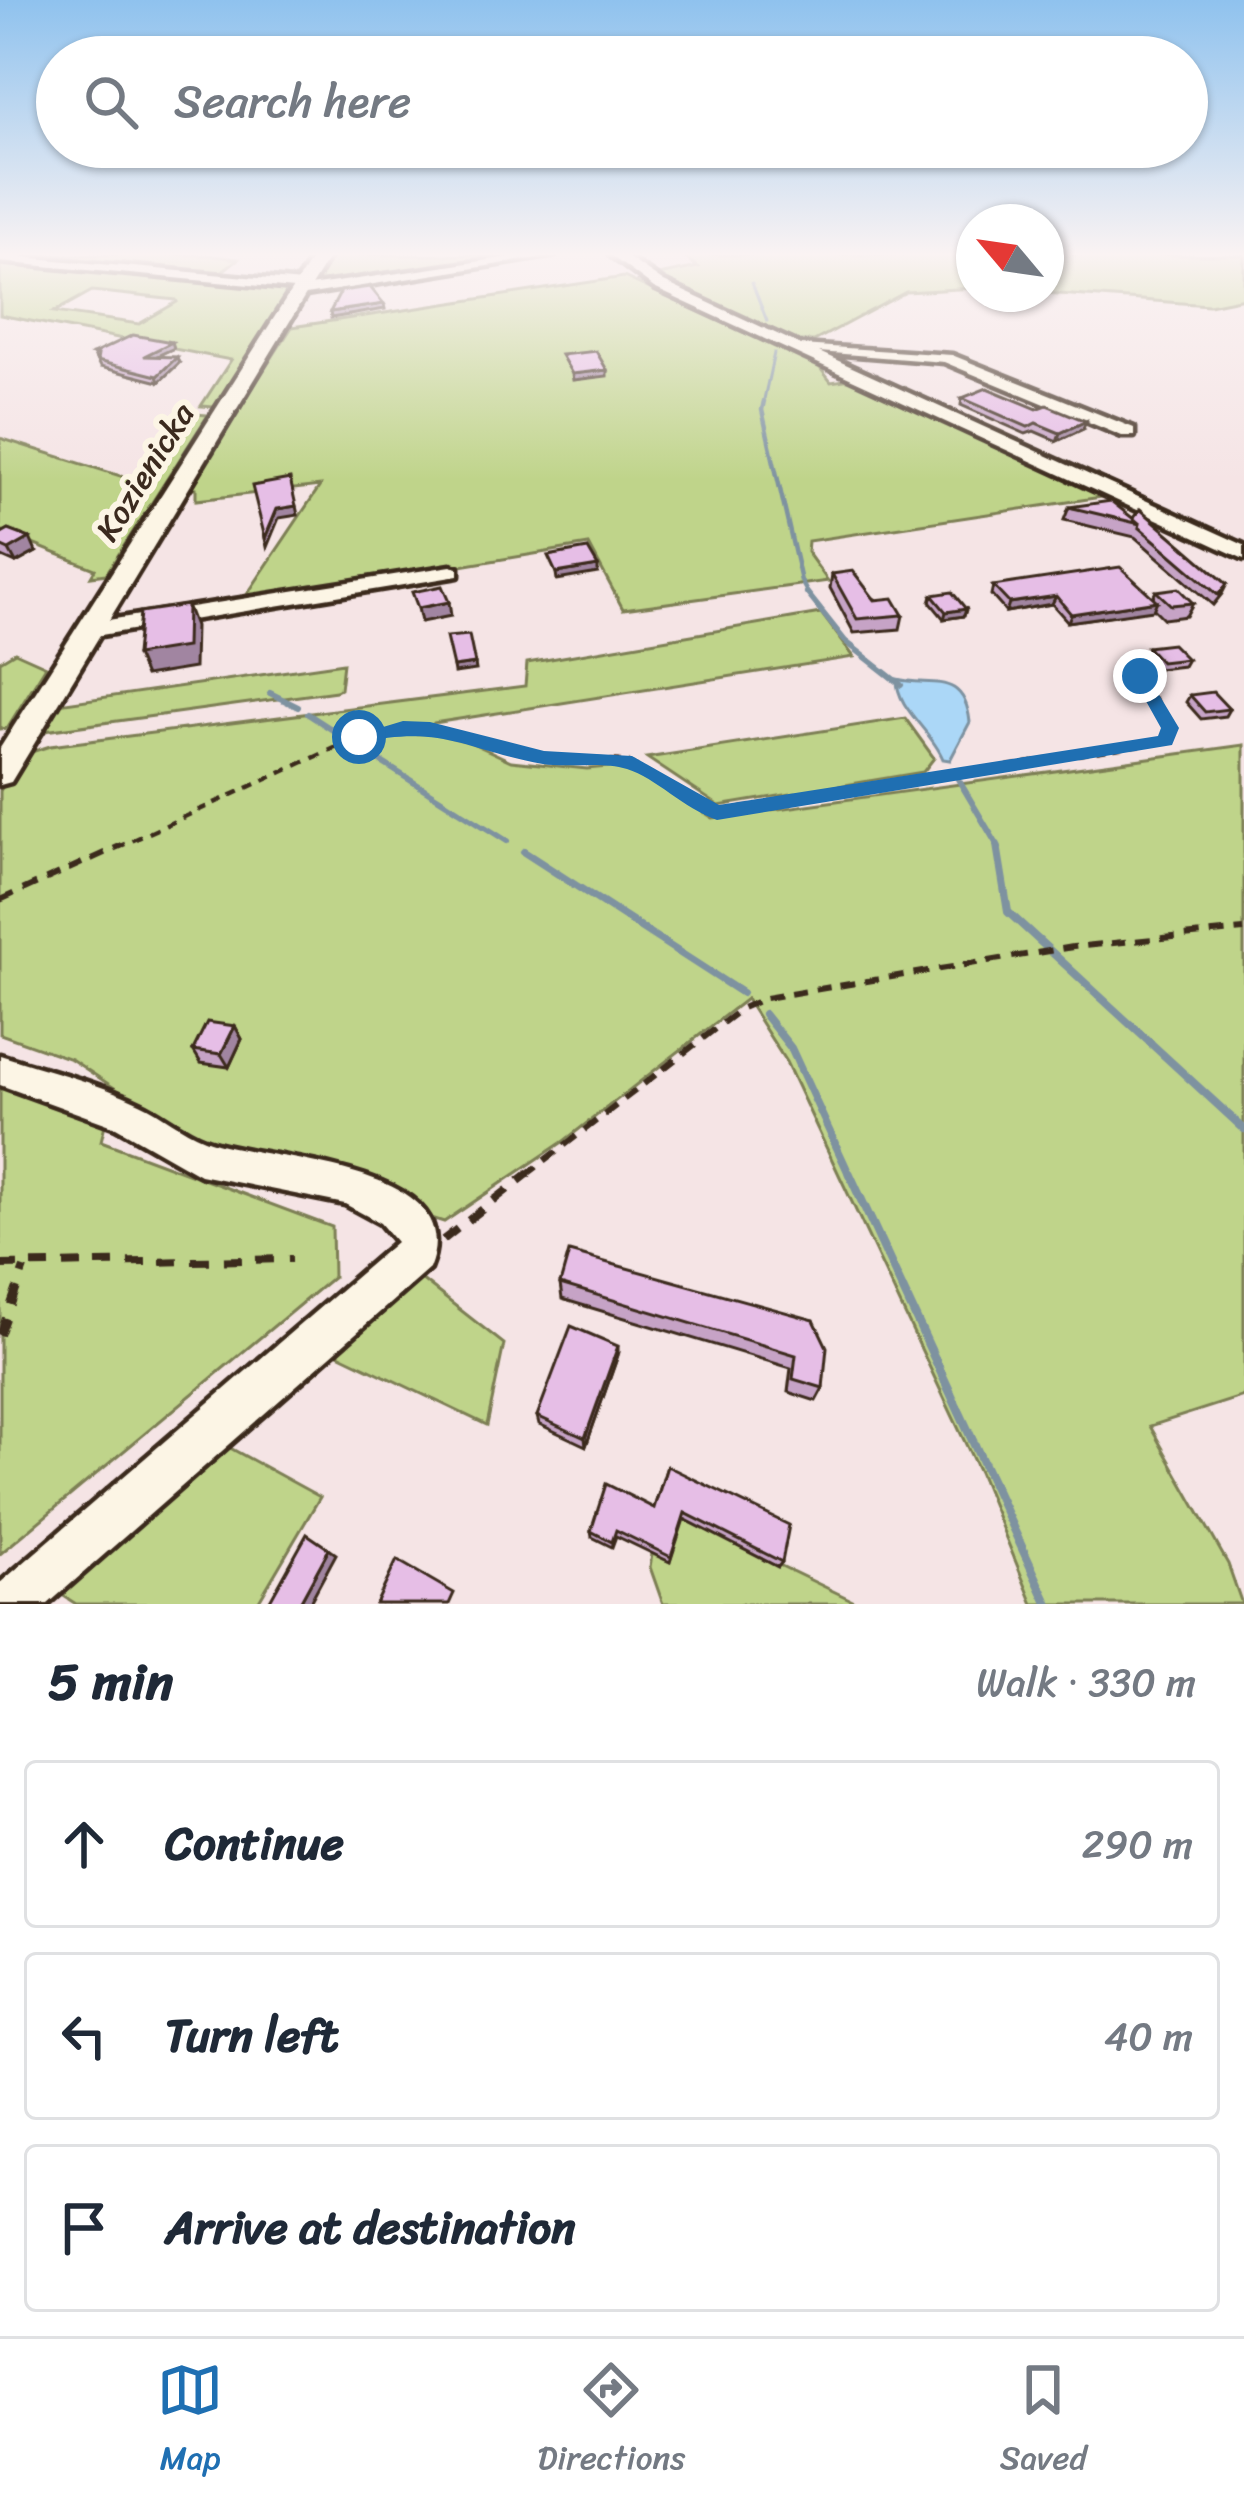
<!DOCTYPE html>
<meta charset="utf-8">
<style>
:root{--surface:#fff;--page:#f2f2f3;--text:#1f2937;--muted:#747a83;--line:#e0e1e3;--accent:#1f6fb2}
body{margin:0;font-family:Sriracha,sans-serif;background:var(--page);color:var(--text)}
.compass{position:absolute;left:956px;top:204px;width:108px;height:108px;border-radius:50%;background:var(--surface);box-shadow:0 3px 9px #0004;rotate:299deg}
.stop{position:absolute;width:36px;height:36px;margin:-27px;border:9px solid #1f6fb2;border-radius:50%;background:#fff}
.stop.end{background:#1f6fb2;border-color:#fff;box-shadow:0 3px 12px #0008}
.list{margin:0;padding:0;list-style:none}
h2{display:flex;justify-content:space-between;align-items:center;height:156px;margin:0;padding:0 48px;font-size:51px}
h2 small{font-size:39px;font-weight:400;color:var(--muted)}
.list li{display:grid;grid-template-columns:78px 1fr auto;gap:36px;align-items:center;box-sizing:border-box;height:168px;margin:0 24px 24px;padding:0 24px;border:3px solid var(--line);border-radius:12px}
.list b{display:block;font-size:45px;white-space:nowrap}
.list em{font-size:39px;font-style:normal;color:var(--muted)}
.icon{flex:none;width:66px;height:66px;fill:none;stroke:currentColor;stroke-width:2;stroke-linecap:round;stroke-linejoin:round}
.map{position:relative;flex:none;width:1244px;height:1604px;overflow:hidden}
.search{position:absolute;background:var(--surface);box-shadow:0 3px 9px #0004;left:36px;right:36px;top:36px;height:132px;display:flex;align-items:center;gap:30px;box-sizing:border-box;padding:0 42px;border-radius:66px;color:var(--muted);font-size:45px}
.sheet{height:732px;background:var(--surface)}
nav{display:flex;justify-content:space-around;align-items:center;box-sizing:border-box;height:168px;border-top:3px solid var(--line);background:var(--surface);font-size:33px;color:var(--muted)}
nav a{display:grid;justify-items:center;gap:6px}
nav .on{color:var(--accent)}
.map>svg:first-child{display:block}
.green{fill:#bfd48a;stroke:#7d7f54;stroke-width:3;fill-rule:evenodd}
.water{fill:#abd7f7;stroke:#7e92a0;stroke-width:3}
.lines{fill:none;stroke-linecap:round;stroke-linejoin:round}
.stream-far4{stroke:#7e92a0;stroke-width:3}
.stream-far3{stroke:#7e92a0;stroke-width:4.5}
.stream-far2{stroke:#7e92a0;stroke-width:6}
.stream-far1{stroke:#7e92a0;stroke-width:8}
.stream{stroke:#7e92a0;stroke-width:9}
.minor-casing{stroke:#3b2a1e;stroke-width:9}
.major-casing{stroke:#3b2a1e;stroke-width:9}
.path-far2{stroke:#3b2a1e;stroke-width:4.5;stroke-dasharray:10 8;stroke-linecap:butt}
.path-far1{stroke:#3b2a1e;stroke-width:6;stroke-dasharray:15 10;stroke-linecap:butt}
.path{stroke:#3b2a1e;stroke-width:8;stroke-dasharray:18 14;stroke-linecap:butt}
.minor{fill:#fcf5e5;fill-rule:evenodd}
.major{fill:#fcf5e5;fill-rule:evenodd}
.wall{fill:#c6a3c6;stroke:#3b2a1e;stroke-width:3}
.shaded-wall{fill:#a185a1;stroke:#3b2a1e;stroke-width:3}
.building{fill:#e6bee6;stroke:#3b2a1e;stroke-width:3}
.route{fill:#1f6fb2}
.labels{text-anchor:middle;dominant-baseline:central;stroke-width:12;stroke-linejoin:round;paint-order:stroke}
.far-street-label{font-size:33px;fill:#3b2a1e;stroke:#fcf5e5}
</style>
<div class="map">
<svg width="1244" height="1604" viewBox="0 0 1244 1604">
<rect width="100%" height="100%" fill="#f5e4e5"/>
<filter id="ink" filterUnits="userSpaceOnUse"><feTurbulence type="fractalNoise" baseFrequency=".00833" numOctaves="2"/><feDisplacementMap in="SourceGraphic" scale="24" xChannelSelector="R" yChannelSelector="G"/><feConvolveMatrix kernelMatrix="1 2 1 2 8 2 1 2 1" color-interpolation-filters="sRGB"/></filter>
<g filter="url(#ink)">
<!-- green -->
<g class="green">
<path d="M0,255H208L238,259L217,275L278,283L284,277L298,279L214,407L201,406L231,360L0,315ZM92,291L176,300L177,302L139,324L54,312Z"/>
<polygon points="331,255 522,255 523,257 408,275 407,270 395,272 307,289"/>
<polygon points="681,255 974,255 974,288 906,292 814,341 793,341 653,276 698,267"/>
<polygon points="1046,255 1244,255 1244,298 1209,305 1046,293"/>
<polygon points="624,277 820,368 831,382 851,379 1108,496 808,541 807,552 828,581 623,609 589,545 242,602 320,486 196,500 196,488 187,488 292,327"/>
<polygon points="196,414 208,415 106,574 91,576 95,569 0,531 0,438 149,485"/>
<polygon points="821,613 854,657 434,723 427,731 470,742 511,761 587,769 628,765 713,818 1244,745 1244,1396 1150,1426 1228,1564 1242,1604 1033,1604 979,1472 786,1062 746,999 564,1141 444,1222 200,1145 71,1059 0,1034 0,791 22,755 50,746 525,686 527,663"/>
<polygon points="15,652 46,666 7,728 0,729 0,661"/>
<polygon points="343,663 340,689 336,691 44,731 58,704"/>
<polygon points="905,718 934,758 923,772 719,806 647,758"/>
<polygon points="0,1078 108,1112 101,1141 332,1227 333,1277 0,1554"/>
<polygon points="416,1275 504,1344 487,1425 328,1349"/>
<polygon points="221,1443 320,1497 257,1604 76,1604 50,1587"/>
<polygon points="682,1518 860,1604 663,1604 650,1567 652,1554 670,1562"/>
</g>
<!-- water -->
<path class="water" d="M897,679C929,688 964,669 970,722L950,760L943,759C932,731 896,708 897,679Z"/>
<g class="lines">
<!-- stream-far4 -->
<g class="stream-far4">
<polyline points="752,283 767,321"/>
<polyline points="763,404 774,353"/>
</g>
<!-- stream-far3 -->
<polyline class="stream-far3" points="764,401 762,410 801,581 809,596"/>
<!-- stream-far2 -->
<g class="stream-far2">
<polyline points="807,593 845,641 901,685"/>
<polyline points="270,693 298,707"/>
<polyline points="308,714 345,738"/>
<polyline points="356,746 507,841"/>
<polyline points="958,779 999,848"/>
</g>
<!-- stream-far1 -->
<g class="stream-far1">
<polyline points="997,845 1008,912 1244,1129"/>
<polyline points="524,852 742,993"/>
<polyline points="764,1014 791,1048 850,1176"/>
</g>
<!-- stream -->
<polyline class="stream" points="849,1173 1048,1604"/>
<!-- minor casing -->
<g class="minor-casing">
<g id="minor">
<polygon points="0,255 303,282 309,286 523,255 555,255 299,296 294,289 0,262"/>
<polygon points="610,255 624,255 664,282 801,345 952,355 1134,428 1134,436 1122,436 944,362 819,352 1244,545 1244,559 654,288"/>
<polygon points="451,566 458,568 458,576 89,637 78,630 89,623"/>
<path d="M0,1055C46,1070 96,1082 140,1103C162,1113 181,1130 204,1139C258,1162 473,1161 429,1269L48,1604H0V1583L396,1242L380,1223L345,1204L200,1175L116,1127L0,1085Z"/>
</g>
</g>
<!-- major casing -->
<g class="major-casing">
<polygon id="major" points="314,255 330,255 11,782 0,785 0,748"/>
</g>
<!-- path-far2 -->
<polyline class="path-far2" points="116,848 359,737 434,731 543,757 626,761 717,812 1165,741 1170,728 1140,671"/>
<!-- path-far1 -->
<g class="path-far1">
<polyline points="0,900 122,845"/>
<polyline points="525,1176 742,1008 765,998 1073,947 1244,930"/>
</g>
<!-- path -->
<g class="path">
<polyline points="443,1240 529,1173"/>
<polyline points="0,1265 292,1259"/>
<polyline points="0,1335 24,1268"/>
</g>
<!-- minor -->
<use href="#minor" class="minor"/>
<!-- major -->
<use href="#major" class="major"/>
</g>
<!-- wall -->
<g class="wall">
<polygon points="174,348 157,356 179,363 159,382 100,367 93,354"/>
<polygon points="962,398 1037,409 1083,429 1057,441 1034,431 1026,434 961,405"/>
<polygon points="1069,507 1133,518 1227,584 1222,594 1213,605 1135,537 1064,520"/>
<polygon points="0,535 36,552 16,563 0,556"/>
<polygon points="832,574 903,615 900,629 854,633 830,588"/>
<polygon points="993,586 1153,597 1156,591 1193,603 1186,616 1164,619 1154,609 1068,622 1052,604 1006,612 991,595"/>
<polygon points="932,595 966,609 964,616 944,619 930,602"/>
<polygon points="1147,647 1187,659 1183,666 1158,669 1144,654"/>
<polygon points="1190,695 1229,709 1225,716 1201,719 1186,702"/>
<polygon points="235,1026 242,1039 229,1067 201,1063 193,1050"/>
<polygon points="560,1284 814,1320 823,1388 816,1401 788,1392 791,1368 562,1299"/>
<polygon points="618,1355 586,1446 539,1424 537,1416"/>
<polygon points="667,1466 782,1562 778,1567 684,1519 670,1562 616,1536 612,1547 592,1537 591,1531 654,1508"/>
</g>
<!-- shaded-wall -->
<g class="shaded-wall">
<polygon points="384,304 385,309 331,318 330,312"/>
<polygon points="172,342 174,348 146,361 144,356"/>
<polygon points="177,357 179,363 159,382 157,376"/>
<polygon points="607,370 607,376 573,380 572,374"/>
<polygon points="1086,421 1083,429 1057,441 1060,433"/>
<polygon points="296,506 298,515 279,518 267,547 265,538 277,509"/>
<polygon points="30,538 36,552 16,563 9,550"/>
<polygon points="598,566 598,573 557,580 556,573"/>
<polygon points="1056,596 1052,604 1006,612 1009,603"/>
<polygon points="1157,601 1153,610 1068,622 1071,614"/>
<polygon points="449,602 451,616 421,622 418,608"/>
<polygon points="187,605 195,626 194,668 145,676 136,655"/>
<polygon points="966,609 964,616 944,619 946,612"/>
<polygon points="475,664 476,670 454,673 453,667"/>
<polygon points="235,1026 242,1039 229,1067 221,1054"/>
<polygon points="618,1346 618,1355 586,1446 585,1438"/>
<polygon points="329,1549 336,1554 309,1604 299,1604"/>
</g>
<!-- building -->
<g class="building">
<polygon points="370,287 384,304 330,312 341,291"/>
<polygon points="133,335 172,342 144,356 177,357 157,376 97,361 98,355 93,354"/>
<polygon points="596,351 607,370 572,374 561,355"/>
<polygon points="987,388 1037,409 1047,405 1086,421 1060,433 1036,423 1028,427 962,398"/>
<polygon points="290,479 296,506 277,509 265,538 252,486"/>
<polygon points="1111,501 1140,524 1069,507"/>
<polygon points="1140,509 1227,584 1218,595 1139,527 1140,524 1133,518"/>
<polygon points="9,530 30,538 9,550 0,546 0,535"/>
<polygon points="588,549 598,566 556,573 548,556"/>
<polygon points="1120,567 1157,601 1071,614 1056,596 1009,603 993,586"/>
<polygon points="853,571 875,600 893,598 903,615 857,619 832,574"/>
<polygon points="442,586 449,602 418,608 412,592"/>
<polygon points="1178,588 1193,603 1171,605 1156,591"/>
<polygon points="952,592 966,609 946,612 932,595"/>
<polygon points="187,605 186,647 136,655 140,612"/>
<polygon points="469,635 475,664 453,667 446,637"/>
<polygon points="1172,644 1187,659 1161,662 1147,647"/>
<polygon points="1213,692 1229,709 1205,712 1190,695"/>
<polygon points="207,1022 235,1026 221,1054 193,1050"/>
<polygon points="569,1252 814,1320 827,1347 823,1388 793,1379 796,1355 560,1284"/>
<polygon points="571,1326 618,1346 585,1438 537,1416"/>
<polygon points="667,1466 789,1525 782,1562 685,1513 671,1557 616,1530 612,1542 591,1531 606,1484 654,1508"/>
<polygon points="307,1534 329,1549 299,1604 268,1604"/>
<polygon points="397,1560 454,1593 449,1604 376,1604"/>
</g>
</g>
<!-- sky -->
<linearGradient id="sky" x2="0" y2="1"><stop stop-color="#8fc2ee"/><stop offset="0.53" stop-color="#faf3f3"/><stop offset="1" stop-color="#faf3f3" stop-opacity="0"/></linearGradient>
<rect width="1244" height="480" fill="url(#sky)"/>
<!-- route -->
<path class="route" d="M1140,671L1146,673L1179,728L1172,745L717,820C683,808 656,778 627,769C602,761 569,768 543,764C465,750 443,724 359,743L350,737L403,721L430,722L544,751L632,756L719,805L1158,736L1161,728L1132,676Z"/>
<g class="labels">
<!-- far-street labels -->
<g class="far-street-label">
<text transform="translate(145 472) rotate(-58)">Kozienicka</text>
</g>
</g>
</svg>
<svg class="compass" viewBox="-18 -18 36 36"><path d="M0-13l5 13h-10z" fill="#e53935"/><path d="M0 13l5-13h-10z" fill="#747a83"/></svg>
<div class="stop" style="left:359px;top:737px"></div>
<div class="stop end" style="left:1140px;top:676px"></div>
<div class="search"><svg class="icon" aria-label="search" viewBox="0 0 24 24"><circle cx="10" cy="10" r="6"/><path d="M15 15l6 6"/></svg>Search here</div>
</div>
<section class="sheet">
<h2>5 min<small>Walk · 330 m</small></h2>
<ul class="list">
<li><svg class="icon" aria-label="ahead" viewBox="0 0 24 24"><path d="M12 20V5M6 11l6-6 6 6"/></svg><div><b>Continue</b></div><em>290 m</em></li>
<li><svg class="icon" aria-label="left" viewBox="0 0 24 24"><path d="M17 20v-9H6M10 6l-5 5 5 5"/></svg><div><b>Turn left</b></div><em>40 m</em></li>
<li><svg class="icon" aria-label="arrive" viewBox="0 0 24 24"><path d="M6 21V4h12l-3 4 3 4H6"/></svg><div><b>Arrive at destination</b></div></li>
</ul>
</section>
<nav>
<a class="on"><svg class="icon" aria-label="map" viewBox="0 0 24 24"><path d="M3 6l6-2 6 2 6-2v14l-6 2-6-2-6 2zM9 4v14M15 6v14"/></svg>Map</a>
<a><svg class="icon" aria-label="directions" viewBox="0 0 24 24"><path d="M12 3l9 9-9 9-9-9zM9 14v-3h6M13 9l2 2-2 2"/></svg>Directions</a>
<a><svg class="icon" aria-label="saved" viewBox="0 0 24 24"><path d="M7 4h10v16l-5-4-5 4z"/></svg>Saved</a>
</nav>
